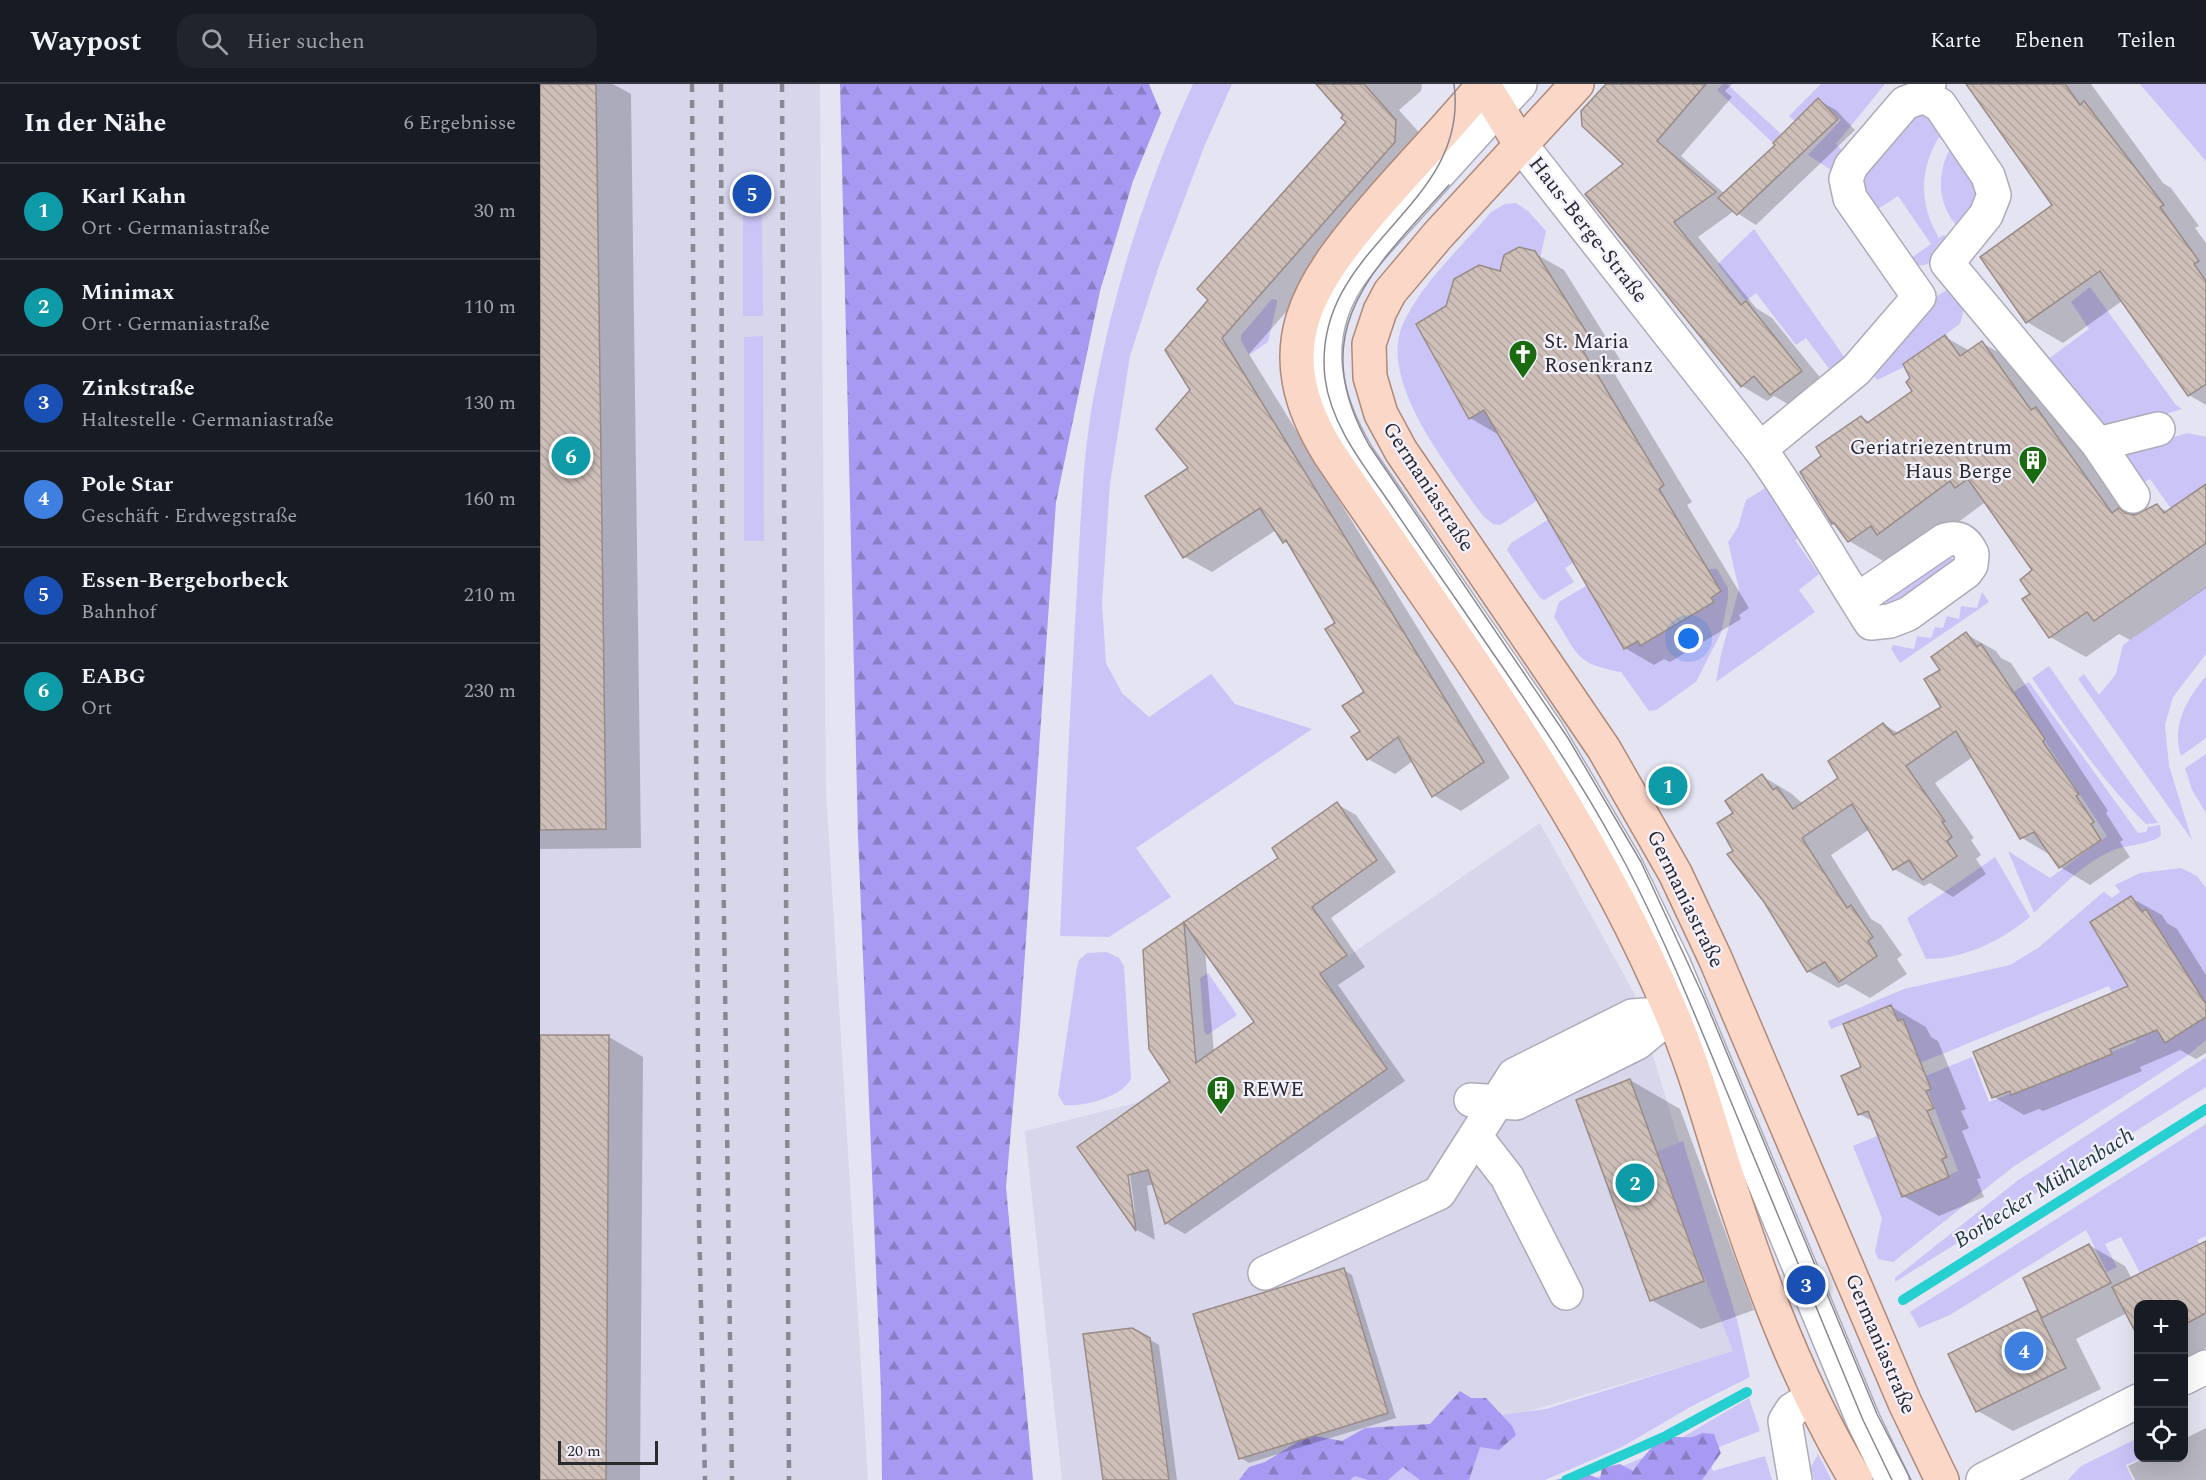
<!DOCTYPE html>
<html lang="de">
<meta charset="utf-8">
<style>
:root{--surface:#171b24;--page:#20242c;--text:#f1f3f6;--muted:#9ea1a6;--line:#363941;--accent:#0b8043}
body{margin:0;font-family:Spectral,serif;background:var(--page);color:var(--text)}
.controls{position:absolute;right:18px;bottom:18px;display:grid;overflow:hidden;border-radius:12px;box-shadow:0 6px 24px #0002}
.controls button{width:54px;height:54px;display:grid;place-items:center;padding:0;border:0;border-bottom:2px solid var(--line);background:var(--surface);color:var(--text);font:30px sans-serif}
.scale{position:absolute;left:18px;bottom:15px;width:100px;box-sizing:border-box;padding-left:6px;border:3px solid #29292e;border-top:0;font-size:16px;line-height:21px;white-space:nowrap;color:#29292e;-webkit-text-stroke:4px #f3f1fd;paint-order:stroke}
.you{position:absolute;left:1149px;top:555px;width:21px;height:21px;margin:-15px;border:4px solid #fff;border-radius:50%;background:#1a73e8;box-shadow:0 0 0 9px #1a73e833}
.badge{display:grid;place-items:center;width:39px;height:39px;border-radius:50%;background:var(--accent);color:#fff;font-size:20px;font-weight:700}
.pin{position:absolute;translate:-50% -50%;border:3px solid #fff;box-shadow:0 2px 6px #0006}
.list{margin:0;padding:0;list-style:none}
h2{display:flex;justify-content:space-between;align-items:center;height:78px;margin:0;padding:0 24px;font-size:26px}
h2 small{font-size:20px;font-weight:400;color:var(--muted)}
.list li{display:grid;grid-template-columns:39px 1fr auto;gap:18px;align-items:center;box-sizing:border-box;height:96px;padding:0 24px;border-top:2px solid var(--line)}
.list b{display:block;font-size:22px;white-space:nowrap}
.list p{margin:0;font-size:20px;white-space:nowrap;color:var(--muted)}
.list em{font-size:20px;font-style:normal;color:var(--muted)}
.icon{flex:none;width:33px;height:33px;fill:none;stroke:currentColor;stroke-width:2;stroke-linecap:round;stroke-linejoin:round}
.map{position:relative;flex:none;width:1666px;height:1396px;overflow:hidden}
header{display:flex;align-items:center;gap:36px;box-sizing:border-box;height:84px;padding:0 30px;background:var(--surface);border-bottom:2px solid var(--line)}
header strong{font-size:28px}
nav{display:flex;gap:33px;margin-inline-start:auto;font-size:21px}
.search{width:420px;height:54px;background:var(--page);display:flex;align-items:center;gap:15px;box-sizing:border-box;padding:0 21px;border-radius:18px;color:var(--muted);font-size:22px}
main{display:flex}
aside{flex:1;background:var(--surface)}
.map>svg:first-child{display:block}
.built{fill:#d8d6eb}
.grass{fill:#cbc4f7}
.forest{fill:url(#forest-firs)}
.shadow{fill:#0003;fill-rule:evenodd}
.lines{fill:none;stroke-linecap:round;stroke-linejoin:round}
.stream{stroke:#26d0d1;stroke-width:10}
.building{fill:url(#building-back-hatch);stroke:#998b86;stroke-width:1.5;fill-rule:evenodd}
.minor-casing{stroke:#acabb8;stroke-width:36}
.major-casing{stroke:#b08979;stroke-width:36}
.minor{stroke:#fff;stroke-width:33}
.major{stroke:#fbd7c7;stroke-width:33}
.tram{stroke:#8a8993;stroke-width:1.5}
.rail{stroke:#8a8993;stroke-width:4.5;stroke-dasharray:8 8;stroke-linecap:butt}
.labels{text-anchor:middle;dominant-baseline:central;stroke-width:4.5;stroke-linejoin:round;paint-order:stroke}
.street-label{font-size:21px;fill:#29292e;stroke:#f3f1fd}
.poi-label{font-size:21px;fill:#29292e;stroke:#f3f1fd;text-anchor:start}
.water-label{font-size:22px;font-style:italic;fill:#213b3b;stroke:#f3f1fd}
</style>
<header>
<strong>Waypost</strong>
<div class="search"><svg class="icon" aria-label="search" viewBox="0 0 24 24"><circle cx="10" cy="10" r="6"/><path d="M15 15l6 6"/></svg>Hier suchen</div>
<nav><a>Karte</a><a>Ebenen</a><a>Teilen</a></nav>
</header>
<main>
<aside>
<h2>In der Nähe<small>6 Ergebnisse</small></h2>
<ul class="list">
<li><span class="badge" style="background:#0f9aa8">1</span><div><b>Karl Kahn</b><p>Ort · Germaniastraße</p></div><em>30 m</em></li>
<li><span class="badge" style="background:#0f9aa8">2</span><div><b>Minimax</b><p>Ort · Germaniastraße</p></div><em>110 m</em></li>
<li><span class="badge" style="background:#1a4fb4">3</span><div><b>Zinkstraße</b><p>Haltestelle · Germaniastraße</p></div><em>130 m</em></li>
<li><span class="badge" style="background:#3f7fe0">4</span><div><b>Pole Star</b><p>Geschäft · Erdwegstraße</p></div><em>160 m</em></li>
<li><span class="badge" style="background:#1a4fb4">5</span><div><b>Essen-Bergeborbeck</b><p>Bahnhof</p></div><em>210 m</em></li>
<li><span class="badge" style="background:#0f9aa8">6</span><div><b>EABG</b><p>Ort</p></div><em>230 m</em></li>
</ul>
</aside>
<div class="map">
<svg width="1666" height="1396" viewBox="0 0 1666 1396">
<defs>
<pattern id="forest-firs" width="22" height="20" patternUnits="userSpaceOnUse" patternTransform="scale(1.5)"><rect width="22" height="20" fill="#a899f2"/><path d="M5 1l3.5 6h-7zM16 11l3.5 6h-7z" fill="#897dc4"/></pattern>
<pattern id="building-back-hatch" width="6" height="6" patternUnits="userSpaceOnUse" patternTransform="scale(1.5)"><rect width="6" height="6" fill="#cebfb9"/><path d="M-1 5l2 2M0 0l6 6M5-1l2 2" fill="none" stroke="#b1a49f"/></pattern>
</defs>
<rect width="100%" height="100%" fill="#e5e4f2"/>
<!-- built -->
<g class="built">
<polygon points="0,0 280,0 286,707 328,1396 0,1396"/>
<polygon points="1000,739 1094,909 1202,1265 753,1396 522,1396 485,1047 596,1019"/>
</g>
<!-- grass -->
<g class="grass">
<path d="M653,0H692L664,63L619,182L590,272L570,400L562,519L566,579L582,609L609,633L671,590L695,620L772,645L596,764L631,813L569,853L520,852C525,736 530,620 537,504C541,437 542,367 556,301C576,198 609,95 653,0Z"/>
<polygon points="1183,0 1187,0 1241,50 1233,59 1177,6"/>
<polygon points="1281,0 1345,0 1296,60 1305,69 1291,86 1268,71 1301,36 1278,14 1255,37 1249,32"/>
<polygon points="1600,0 1666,0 1666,77"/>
<path d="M1382,26L1405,52L1402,56L1399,53C1379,86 1379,121 1399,154L1404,151L1410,159C1400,170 1393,183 1377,181L1371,174L1391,160L1358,112L1338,125L1324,104L1323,92L1371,29Z"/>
<path d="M1411,64L1438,101L1437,122L1420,145C1398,125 1395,89 1411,64Z"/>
<path d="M976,119L988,127L1006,147L1000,175L995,167L979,163L964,171L960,187L939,181L914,195L906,222L905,274L896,278L929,335L944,327L998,416L960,441L953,440L943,432C911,387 837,297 863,240C882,198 922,163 951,128L965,120Z"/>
<polygon points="222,126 223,232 203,232 203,127"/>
<polygon points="1214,145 1305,274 1290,286 1266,254 1256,261 1216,209 1206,217 1180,183 1178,180"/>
<polygon points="1550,203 1636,321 1642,325 1569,348 1504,278 1549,245 1531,218"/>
<polygon points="1408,205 1425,222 1420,240 1363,280 1364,283 1337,296 1333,290 1397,212"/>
<polygon points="732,215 737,216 737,219 728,258 709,271 701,256 701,251"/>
<polygon points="223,252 224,457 204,457 204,253"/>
<polygon points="1648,349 1666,353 1666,405 1632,426 1610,395 1595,403 1573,370"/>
<polygon points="1235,398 1267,447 1255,456 1279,490 1259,506 1275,528 1176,598 1181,570 1199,505 1188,458 1198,443 1206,416"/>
<polygon points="1009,435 1049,469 1025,484 1034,498 1004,516 1000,514 967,466 971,459"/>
<polygon points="1408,470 1414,476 1349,524 1345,516"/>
<path d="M1168,485H1177L1188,504V515L1181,549L1156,598L1116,626L1109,627L1081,588C1035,580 1038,570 1014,533L1019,518L1046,502L1085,565L1098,557L1100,562L1173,518L1171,514L1181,507Z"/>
<polygon points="1666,503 1666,570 1633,613 1625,641 1629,682 1652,756 1538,595 1544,590 1559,611 1576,590 1583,561"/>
<polygon points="1442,508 1449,518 1360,579 1351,565 1353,561 1374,565 1377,552 1391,554 1395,543 1403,544 1407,532 1419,535 1421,522 1437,524"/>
<path d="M1509,582L1618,739L1606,740C1562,697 1527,645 1492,594Z"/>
<path d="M1666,592V654L1641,672C1631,641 1647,615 1666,592Z"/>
<path d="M1489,598L1598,749L1606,748L1608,743L1620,741L1621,751C1617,759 1585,761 1574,766C1543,778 1518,807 1494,829L1468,767L1510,794L1567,752L1473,608Z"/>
<polygon points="1666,670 1666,729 1652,706 1645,684"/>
<path d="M1455,773L1490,833C1461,857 1424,875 1386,875L1367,834Z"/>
<polygon points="1641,784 1657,792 1666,804 1666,956 1647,972 1473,1083 1353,1178 1338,1175 1335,1167 1342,1134 1313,1062 1337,1052 1361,1112 1418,1087 1383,993 1432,973 1449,1018 1596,958 1569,902 1380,979 1351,921 1291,945 1288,937 1364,905 1470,881 1498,864 1561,810 1564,808 1572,814 1580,808 1575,801 1600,789"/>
<path d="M567,868L579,874L584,882L591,995C582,1013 544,1023 524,1021L518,1011L537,883L539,876L547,869Z"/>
<polygon points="668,889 697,931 667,951 664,947 660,894"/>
<polygon points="1666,973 1666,1003 1355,1198 1355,1194 1477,1097"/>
<polygon points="1666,1040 1666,1152 1657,1156 1659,1160 1600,1189 1581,1153 1565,1160 1577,1183 1567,1188 1546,1146 1410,1231 1379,1244 1370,1228"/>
<polygon points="1143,1057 1197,1236 1210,1293 1150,1323 1082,1363 1005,1396 705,1396 890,1341 1006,1325 1193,1267 1116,1068"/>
<polygon points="1209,1314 1220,1347 1095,1396 1050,1396 1121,1366"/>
<polygon points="1598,1354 1598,1374 1602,1374 1586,1381 1593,1396 1528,1396 1541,1382"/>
<polygon points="1278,1370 1290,1393 1291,1396 1274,1396 1271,1383"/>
<polygon points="1225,1372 1232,1396 1133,1396 1171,1382 1173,1387"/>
</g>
<!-- forest -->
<g class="forest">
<polygon points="300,0 609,0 621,29 593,97 560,207 516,418 480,942 466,1103 493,1396 342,1396 341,1307 318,752"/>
<polygon points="920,1307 931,1314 946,1314 972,1342 976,1351 959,1366 940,1363 929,1396 880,1396 863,1383 848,1396 828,1396 815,1392 810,1396 699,1396 709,1383 725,1378 759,1357 775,1352 802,1357 825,1344 890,1340"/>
<path d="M1162,1349L1174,1350L1181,1369L1162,1396H1015L1047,1390L1060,1395L1062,1384L1080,1380L1093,1387C1103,1374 1116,1352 1136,1353C1148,1353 1151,1355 1162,1349Z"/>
</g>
<!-- shadow -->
<g class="shadow">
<polygon points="0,0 73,0 91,10 101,764 0,765"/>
<polygon points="793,0 882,0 881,7 859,26 883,53 882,74 709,270 970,694 921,727 893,711 873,677 855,690 828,675 822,648 826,608 797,539 751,461 744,458 736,446 672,488 645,473 650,384 652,307 670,216 808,38"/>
<polygon points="1068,0 1192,0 1185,7 1192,13 1141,72 1185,110 1237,61 1278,16 1296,26 1315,46 1216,141 1194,127 1158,153 1216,224 1232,234 1287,302 1256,325 1234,312 1227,317 1202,302 1085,80"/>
<polygon points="1428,0 1551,0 1623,99 1631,104 1659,142 1655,144 1666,159 1666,321 1649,311 1582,217 1523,259 1487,238 1514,122"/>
<polygon points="994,169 1024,186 1081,277 1071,284 1152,418 1147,421 1209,524 1199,531 1201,535 1130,578 1124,575 1114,581 1085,564 959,351 930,334 961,189"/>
<polygon points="1405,253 1430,267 1442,259 1478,279 1532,345 1595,432 1617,422 1628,428 1666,402 1666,504 1590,556 1579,550 1546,573 1510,553 1492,510 1494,486 1449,422 1444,419 1374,471 1345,478 1309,457 1293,439 1283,372 1321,333 1330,338 1374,308"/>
<polygon points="1426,550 1456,567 1461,574 1471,579 1568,727 1566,729 1583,756 1580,758 1590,773 1550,801 1520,783 1512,772 1482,754 1433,673 1395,699 1434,754 1431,756 1441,771 1436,775 1446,790 1413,813 1390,799 1384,802 1354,785 1330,745 1291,771 1331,835 1341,841 1362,871 1357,875 1367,890 1330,914 1306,900 1298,904 1268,887 1195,767 1196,730 1222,692 1252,710 1263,720 1300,695 1343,640 1360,650 1403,623 1402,586"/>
<path d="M797,720L816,731L856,788L791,834L825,883L798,901L865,997L645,1150L626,1139L614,1100L607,1102L615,1156L597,1146L539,1063L632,998L605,867L740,774ZM665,866L716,939L674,969ZM589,1083L595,1129L592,1126L586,1084Z"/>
<polygon points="1591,814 1622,831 1627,839 1637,845 1666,891 1666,969 1656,975 1640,966 1600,983 1602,987 1503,1027 1499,1025 1484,1031 1454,1013 1590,903"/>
<polygon points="1350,922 1386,943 1391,953 1398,957 1426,1025 1421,1027 1429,1044 1422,1047 1441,1094 1437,1095 1444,1113 1399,1132 1363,1112 1334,1038 1319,1030 1323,984"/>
<polygon points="0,952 69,953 103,973 100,1396 0,1396"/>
<polygon points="1090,996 1140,1025 1214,1226 1161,1245 1111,1216"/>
<polygon points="1666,1158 1666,1264 1644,1275 1644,1220 1598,1220 1587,1229 1536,1255 1561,1305 1473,1347 1438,1327 1498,1228 1549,1161 1585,1182 1592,1195"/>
<polygon points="804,1186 812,1191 856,1334 709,1379 701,1374"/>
<polygon points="592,1245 619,1261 637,1396 564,1396"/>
<polygon points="1666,1344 1666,1396 1595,1396 1588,1382 1605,1374 1644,1374 1644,1355"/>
</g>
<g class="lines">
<!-- stream -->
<g class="stream">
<polyline points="1363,1216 1666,1025"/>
<polyline points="1026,1396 1126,1352 1207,1308"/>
</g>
</g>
<!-- building -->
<g class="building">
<polygon points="0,0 56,0 66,745 0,746"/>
<polygon points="776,0 824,0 856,36 855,58 682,254 944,678 892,713 858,653 827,676 811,653 820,647 802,622 824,608 785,545 795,539 746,456 743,459 720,424 643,474 605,412 648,384 616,345 650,306 625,266 668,216 657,205 806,38 801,34 803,31"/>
<polygon points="1066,0 1166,0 1117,57 1176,108 1134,138 1201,221 1206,217 1262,287 1230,311 1214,292 1201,303 1045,110 1083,80 1042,42 1041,27"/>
<polygon points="1426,0 1525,0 1540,21 1544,17 1624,121 1620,123 1659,177 1654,180 1666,197 1666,300 1648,312 1560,187 1486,239 1440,173 1512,121"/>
<polygon points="1278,14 1298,35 1197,131 1178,114 1235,61 1233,59"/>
<polygon points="979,163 995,167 1054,260 1043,267 1124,401 1119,405 1181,507 1171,514 1174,518 1100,562 1098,557 1084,565 944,326 929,335 876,240 906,222 914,195 939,181 960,187 964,171"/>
<polygon points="1405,251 1420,272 1442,257 1491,326 1496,323 1572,429 1579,424 1585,429 1595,431 1617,420 1624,429 1666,400 1666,459 1554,537 1547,528 1509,554 1482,515 1490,510 1480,496 1492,486 1428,395 1415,404 1410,397 1337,451 1331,442 1308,458 1294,439 1292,440 1260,388 1281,372 1276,363 1321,332 1327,339 1372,307 1366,298 1370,294 1363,280"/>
<polygon points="1426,548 1437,563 1441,560 1505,655 1503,658 1539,710 1536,712 1554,738 1551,740 1561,756 1519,784 1494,748 1480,755 1416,647 1366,682 1405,737 1402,738 1412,753 1407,757 1417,772 1382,796 1369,776 1353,786 1312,720 1262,754 1307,824 1311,821 1333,853 1328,857 1337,872 1299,898 1285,878 1267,888 1224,818 1187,770 1193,767 1177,739 1193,729 1185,717 1222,690 1233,706 1237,703 1253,725 1298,694 1288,677 1343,639 1354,651 1401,623 1384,595 1400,586 1391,573"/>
<path d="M797,718L837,776L772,823L807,871L780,890L847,985L625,1140L608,1086L588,1091L596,1147L537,1063L630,997L609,965L603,866L738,774L732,764ZM644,839L714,938L656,979Z"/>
<polygon points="1591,812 1602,828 1606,825 1666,920 1666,933 1625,959 1617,946 1570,965 1572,970 1509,996 1471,1011 1470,1007 1452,1014 1433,968 1588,902 1550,838"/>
<polygon points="1351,921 1358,937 1363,935 1391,1005 1386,1007 1394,1024 1387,1027 1407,1073 1402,1075 1409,1093 1362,1113 1328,1027 1318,1031 1301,992 1321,983 1303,940"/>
<polygon points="0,951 69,951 66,1396 0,1396"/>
<polygon points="1090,995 1164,1197 1110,1217 1036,1016"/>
<polygon points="1666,1157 1666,1229 1644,1241 1644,1221 1599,1221 1599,1255 1572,1203"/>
<polygon points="1549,1160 1571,1199 1501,1234 1526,1284 1436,1328 1408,1270 1498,1226 1501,1233 1483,1194"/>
<polygon points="804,1184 848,1329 699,1375 653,1230"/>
<polygon points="592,1244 610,1254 629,1396 563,1396 543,1250"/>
</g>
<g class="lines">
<!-- minor casing -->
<g class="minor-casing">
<g id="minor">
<path d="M980,0C944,39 908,79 872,119C850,144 825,168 807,196C769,256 784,316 818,373L1006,646L1085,780L1134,881L1323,1336L1352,1396"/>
<polyline points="1384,12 1400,21 1448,92 1454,111 1446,131 1407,179 1558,360 1593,412"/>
<path d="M981,61L1220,365C1260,421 1294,481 1331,539L1350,537L1368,530L1426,488L1431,481L1432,470C1426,457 1419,452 1405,456L1317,516"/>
<polyline points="1558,360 1618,345"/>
<polyline points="1220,365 1316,286 1379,213 1310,114 1306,95 1311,82 1365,19 1384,12 1389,0"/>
<polyline points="931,1016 976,1019 1097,959 1137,926"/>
<polyline points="936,1053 967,1093 1026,1209"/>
<polyline points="725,1189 899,1109 974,991 1092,932 1132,929"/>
<polyline points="1644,1294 1666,1283"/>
<polyline points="1255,1396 1245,1337 1252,1326 1271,1314"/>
<polyline points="1443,1396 1598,1317"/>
</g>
</g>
<!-- major casing -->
<g class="major-casing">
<g id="major">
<polyline points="943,0 981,61"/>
<path d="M944,0C911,40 875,77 841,116C767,201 723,264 790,371C912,551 1045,725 1130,926C1155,983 1171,1044 1190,1102C1223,1204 1261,1304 1316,1396"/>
<polyline points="1037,0 898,151 850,208 840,227 829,260 830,293 841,330 861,367 1064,665 1135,789 1175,874 1365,1319 1402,1396"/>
</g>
</g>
<!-- minor -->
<use href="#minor" class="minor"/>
<!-- major -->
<use href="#major" class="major"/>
<!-- tram -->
<g class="tram">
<path d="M914,0C931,126 770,161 785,294C791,342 825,383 851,421C874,455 897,488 920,521C973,599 1028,675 1073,757C1119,839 1153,927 1189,1013C1234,1121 1279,1229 1323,1336L1352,1396"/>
<path d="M909,101C834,185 763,244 829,361L1028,654L1101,778L1164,914L1337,1330L1371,1396"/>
</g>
<!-- rail -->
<g class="rail">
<polyline points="152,0 159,1137 165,1396"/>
<polyline points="181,0 183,763 192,1396"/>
<polyline points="242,0 249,1396"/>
</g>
</g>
<!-- icons -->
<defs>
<g id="church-pin" transform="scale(1.5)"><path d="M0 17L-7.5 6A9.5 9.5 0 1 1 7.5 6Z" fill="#1a6b10" stroke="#f3f1fd"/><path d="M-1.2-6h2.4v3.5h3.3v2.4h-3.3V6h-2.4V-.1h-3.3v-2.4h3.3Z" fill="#fff"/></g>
<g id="building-pin" transform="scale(1.5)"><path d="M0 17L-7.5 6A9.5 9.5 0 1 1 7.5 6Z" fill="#1a6b10" stroke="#f3f1fd"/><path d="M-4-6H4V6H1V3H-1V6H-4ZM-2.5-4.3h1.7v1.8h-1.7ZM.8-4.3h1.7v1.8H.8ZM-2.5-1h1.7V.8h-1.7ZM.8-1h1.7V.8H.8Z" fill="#fff"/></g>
</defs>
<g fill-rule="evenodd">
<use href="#church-pin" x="983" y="270"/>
<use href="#building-pin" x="1493" y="376"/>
<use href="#building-pin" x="681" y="1006"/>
</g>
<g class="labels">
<!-- street labels -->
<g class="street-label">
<text transform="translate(1048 146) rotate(52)">Haus-Berge-Straße</text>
<text transform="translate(888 403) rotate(57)">Germaniastraße</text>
<text transform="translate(1145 815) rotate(64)">Germaniastraße</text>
<text transform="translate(1340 1260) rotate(67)">Germaniastraße</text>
</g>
<!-- poi labels -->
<g class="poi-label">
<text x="1004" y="258">St. Maria<tspan x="1004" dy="24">Rosenkranz</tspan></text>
<text x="1472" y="364" text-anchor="end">Geriatriezentrum<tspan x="1472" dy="24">Haus Berge</tspan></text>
<text x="702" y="1006">REWE</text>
</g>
<!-- water labels -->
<g class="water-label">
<text transform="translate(1504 1104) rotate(-32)">Borbecker Mühlenbach</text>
</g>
</g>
</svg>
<div class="controls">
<button>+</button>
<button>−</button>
<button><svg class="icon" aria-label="locate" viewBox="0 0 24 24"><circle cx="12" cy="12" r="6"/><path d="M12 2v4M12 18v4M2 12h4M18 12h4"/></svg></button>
</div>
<div class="scale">20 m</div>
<div class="you"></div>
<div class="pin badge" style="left:1128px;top:702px;background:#0f9aa8">1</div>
<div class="pin badge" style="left:1095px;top:1099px;background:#0f9aa8">2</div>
<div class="pin badge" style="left:1266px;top:1201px;background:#1a4fb4">3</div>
<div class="pin badge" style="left:1484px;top:1267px;background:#3f7fe0">4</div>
<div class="pin badge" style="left:212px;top:110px;background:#1a4fb4">5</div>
<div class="pin badge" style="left:31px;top:372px;background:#0f9aa8">6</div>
</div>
</main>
